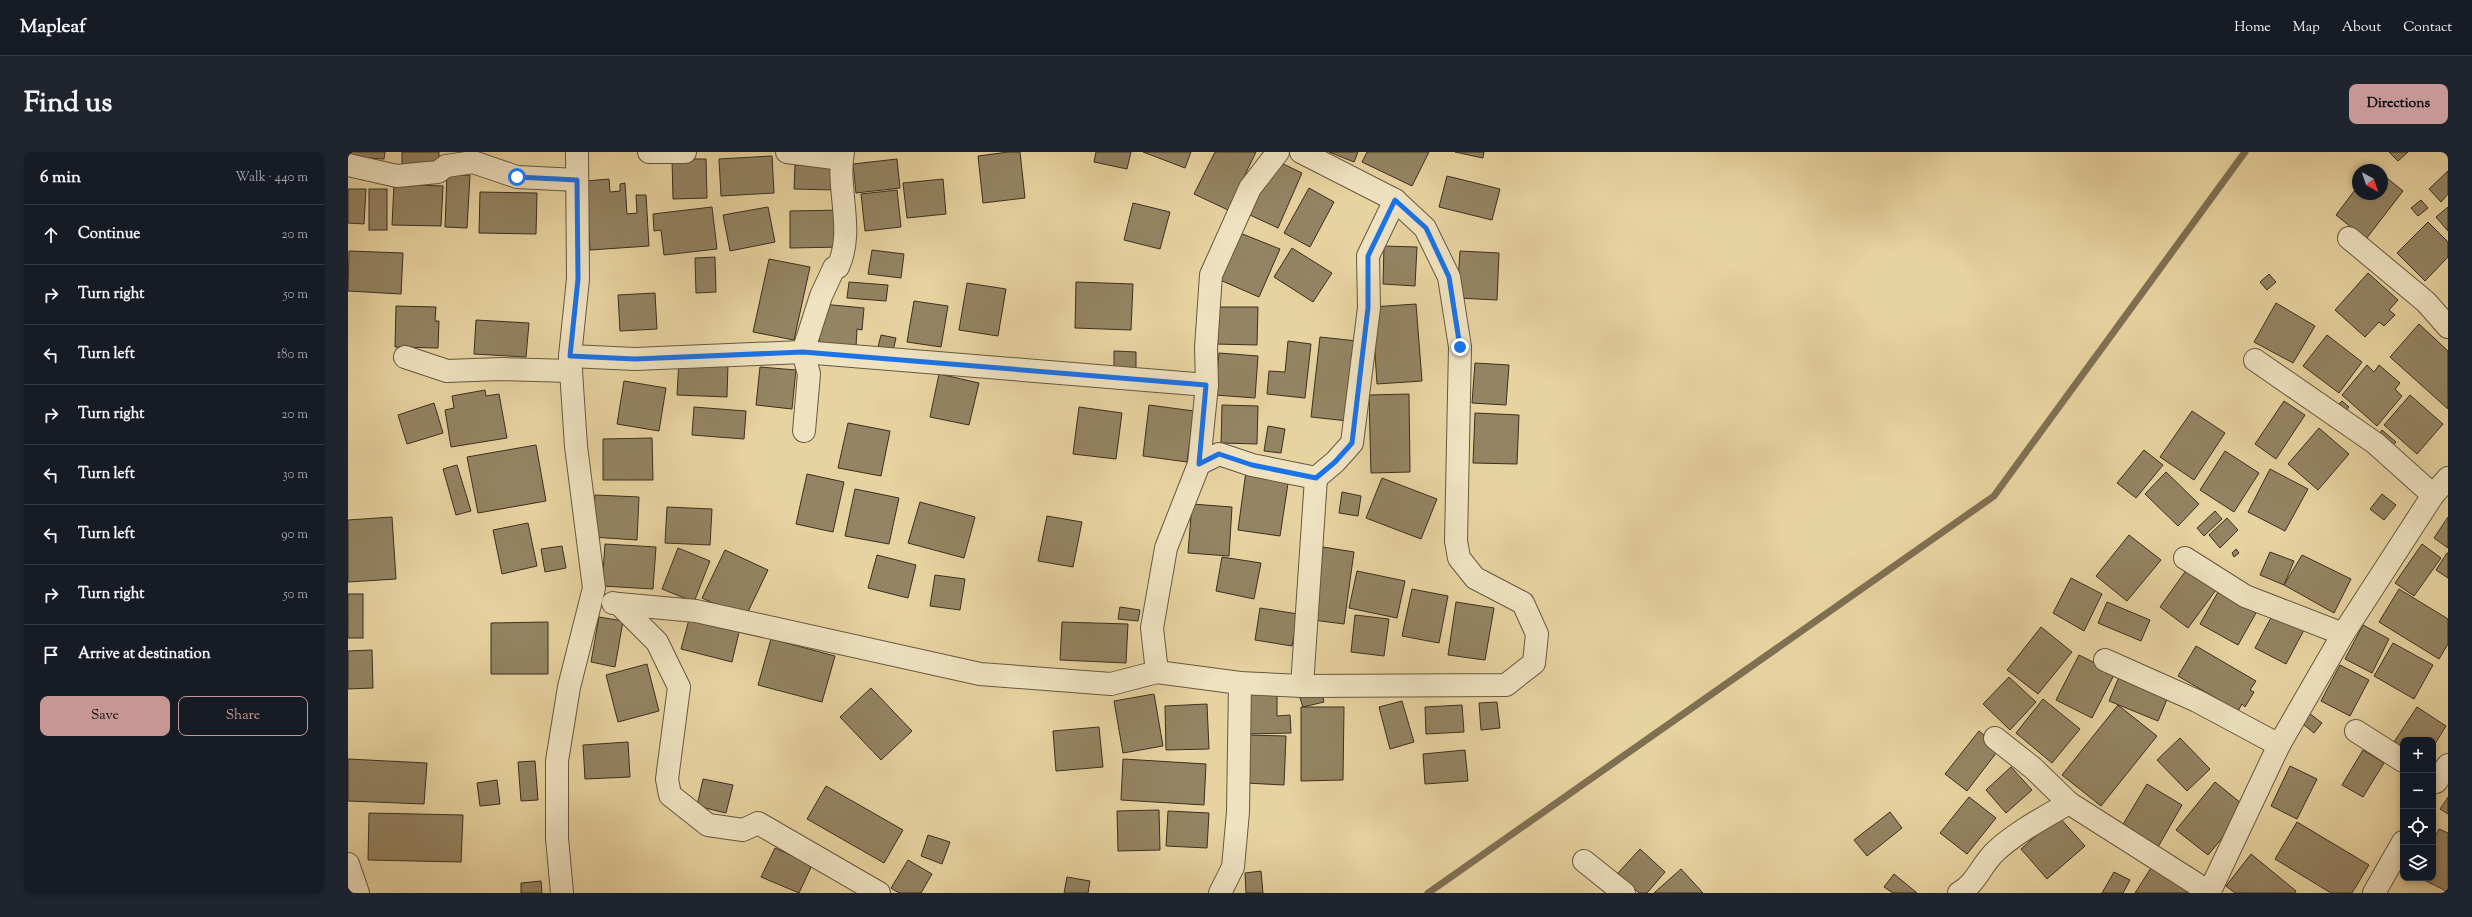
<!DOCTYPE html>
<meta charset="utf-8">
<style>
:root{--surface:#171b24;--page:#20242c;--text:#f1f3f6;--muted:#9ea1a6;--line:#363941;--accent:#c59692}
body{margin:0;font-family:"Sorts Mill Goudy",serif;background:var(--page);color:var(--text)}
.controls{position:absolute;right:12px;bottom:12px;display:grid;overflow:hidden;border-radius:8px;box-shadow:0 2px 6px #0003}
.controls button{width:36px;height:36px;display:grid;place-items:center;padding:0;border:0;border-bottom:1px solid var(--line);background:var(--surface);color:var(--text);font:20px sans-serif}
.compass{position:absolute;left:2004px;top:12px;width:36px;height:36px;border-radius:50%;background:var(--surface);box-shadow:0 2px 6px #0003;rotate:140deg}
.stop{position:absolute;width:12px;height:12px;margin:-9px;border:3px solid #1a73e8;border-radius:50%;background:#fff}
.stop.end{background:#1a73e8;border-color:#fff;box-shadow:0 1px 4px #0008}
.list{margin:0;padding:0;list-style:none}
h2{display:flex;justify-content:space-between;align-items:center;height:52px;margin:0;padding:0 16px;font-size:17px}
h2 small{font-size:13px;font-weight:400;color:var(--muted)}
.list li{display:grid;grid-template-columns:26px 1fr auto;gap:12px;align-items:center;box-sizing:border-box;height:60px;padding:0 16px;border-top:1px solid var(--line)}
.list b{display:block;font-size:15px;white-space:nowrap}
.list em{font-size:13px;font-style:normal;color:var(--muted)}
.actions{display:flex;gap:8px;padding:12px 16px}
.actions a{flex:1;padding:9px 0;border:1px solid var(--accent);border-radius:8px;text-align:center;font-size:14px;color:var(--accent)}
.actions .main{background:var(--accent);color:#111}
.icon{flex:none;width:22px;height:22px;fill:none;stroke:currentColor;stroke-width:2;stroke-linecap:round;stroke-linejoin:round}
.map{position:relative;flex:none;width:2100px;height:741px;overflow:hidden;border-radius:8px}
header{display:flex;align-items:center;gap:24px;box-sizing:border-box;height:56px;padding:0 20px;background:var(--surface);border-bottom:1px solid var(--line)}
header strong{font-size:19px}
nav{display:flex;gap:22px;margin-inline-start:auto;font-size:14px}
.intro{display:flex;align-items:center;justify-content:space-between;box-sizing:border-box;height:96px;padding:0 24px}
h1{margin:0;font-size:28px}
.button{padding:10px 18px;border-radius:8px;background:var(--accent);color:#111;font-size:14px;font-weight:700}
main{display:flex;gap:24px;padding:0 24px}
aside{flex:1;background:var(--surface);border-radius:8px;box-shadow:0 2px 6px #0003}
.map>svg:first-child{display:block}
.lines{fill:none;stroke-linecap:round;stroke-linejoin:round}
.stream{stroke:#7f7052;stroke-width:7}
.building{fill:#948463;stroke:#3b2f20}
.minor-casing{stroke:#665840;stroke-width:24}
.minor{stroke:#efe2c1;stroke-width:22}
.route{stroke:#1a73e8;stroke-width:5}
</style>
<header>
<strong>Mapleaf</strong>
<nav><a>Home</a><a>Map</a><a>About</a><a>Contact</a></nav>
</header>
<div class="intro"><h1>Find us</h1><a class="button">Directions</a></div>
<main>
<aside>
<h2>6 min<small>Walk · 440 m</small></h2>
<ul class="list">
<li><svg class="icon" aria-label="ahead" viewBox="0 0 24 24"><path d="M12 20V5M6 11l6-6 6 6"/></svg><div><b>Continue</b></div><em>20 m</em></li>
<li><svg class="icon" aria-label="right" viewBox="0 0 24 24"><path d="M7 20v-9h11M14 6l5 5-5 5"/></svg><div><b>Turn right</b></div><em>50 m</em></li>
<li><svg class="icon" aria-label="left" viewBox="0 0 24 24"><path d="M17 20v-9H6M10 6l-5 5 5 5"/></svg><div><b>Turn left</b></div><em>180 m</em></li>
<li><svg class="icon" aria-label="right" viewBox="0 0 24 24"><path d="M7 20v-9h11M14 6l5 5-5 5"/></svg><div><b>Turn right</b></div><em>20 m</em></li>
<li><svg class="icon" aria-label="left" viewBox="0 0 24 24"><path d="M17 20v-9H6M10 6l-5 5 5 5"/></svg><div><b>Turn left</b></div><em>30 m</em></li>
<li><svg class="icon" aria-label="left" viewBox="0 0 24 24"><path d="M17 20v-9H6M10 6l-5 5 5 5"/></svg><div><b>Turn left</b></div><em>90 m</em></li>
<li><svg class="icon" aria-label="right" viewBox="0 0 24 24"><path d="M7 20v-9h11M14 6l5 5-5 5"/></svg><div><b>Turn right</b></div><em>50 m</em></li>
<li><svg class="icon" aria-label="arrive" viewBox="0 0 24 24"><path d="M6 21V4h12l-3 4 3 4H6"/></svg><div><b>Arrive at destination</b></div></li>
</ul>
<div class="actions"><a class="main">Save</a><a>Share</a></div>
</aside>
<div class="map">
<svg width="2100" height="741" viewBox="0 0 2100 741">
<rect width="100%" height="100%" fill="#e7d3a0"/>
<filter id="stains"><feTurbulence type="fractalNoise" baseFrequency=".005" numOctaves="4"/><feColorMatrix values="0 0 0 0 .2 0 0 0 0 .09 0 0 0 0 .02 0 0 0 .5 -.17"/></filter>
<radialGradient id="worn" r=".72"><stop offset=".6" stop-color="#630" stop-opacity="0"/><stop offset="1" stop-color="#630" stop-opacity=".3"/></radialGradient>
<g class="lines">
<!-- stream -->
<polyline class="stream" points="1080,741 1646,344 1897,0"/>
</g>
<!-- building -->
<g class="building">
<polygon points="0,0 37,0 36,7 0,5"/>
<polygon points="54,0 91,0 91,14 54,13"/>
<polygon points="660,0 672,0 677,46 635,51 630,4"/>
<polygon points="748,0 783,0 779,17 746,10"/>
<polygon points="795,0 843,0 837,16"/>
<polygon points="867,0 908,0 880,58 846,42"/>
<polygon points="981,0 1010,0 1006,10"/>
<polygon points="1019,0 1081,0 1064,34 1014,10"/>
<polygon points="1107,0 1136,0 1135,6"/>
<polygon points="2041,0 2060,0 2050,9"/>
<polygon points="424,4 426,41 373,44 371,7"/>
<polygon points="324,7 358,7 359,46 325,47"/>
<polygon points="549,7 552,36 508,41 505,12"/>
<polygon points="927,8 954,21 930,76 902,63"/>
<polygon points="447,13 488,13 488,38 446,37"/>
<polygon points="2100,19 2100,42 2093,50 2081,37"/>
<polygon points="2034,22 2055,39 2018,87 1988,63 2010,34 2010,42 2034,42"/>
<polygon points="99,23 122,23 119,76 97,75"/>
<polygon points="1099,24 1152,37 1144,68 1091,55"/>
<polygon points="261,27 262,40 272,39 272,32 277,31 279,62 289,61 288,43 298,43 301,94 242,98 238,29"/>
<polygon points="595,27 598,62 559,66 555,31"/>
<polygon points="46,32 95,34 93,74 44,73"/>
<polygon points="961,36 986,50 962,95 936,81"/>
<polygon points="0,37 18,37 16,72 0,71"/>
<rect x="21" y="37" width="18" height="41"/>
<polygon points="549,38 553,75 517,79 513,42"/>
<polygon points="132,40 189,41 188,82 131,81"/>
<polygon points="2073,48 2080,56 2070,64 2063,56"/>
<polygon points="785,51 822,60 812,97 776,88"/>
<polygon points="364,55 369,97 316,103 313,78 306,79 305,62"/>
<polygon points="420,55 427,90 382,99 375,63"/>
<polygon points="2100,55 2100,79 2088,65"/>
<polygon points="494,58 494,95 442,96 442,59"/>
<polygon points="2080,70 2100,90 2100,105 2077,129 2049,101"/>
<polygon points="892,81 932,97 911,145 872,128"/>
<polygon points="1036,94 1069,95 1067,134 1035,132"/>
<polygon points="944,96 984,121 965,150 926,125"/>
<polygon points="524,98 556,102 553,126 520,122"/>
<polygon points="1,99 55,101 53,142 0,139"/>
<polygon points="1112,99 1151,101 1149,148 1109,146"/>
<polygon points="367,105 368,140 348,141 347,106"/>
<polygon points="421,107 462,115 446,188 405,180"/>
<polygon points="2020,121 2050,148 2041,158 2047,163 2036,174 2031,170 2017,185 1987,158"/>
<polygon points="1921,122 1928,130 1919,138 1912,130"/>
<polygon points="501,130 540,133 538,149 499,146"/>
<polygon points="728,130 785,132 783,178 727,176"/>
<polygon points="619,131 658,137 650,184 611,178"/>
<polygon points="307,141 309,177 272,179 270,143"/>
<polygon points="566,149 600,154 593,195 559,190"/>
<polygon points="1928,151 1967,174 1945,211 1906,190"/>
<polygon points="474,152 516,156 514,178 509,177 508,195 471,192"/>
<polygon points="1068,152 1074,229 1029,232 1024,155"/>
<polygon points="48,154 88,155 87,169 91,169 90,196 47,195"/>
<polygon points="867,155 910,155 909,193 867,192"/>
<polygon points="128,168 181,171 178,205 126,202"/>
<polygon points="2071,172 2100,199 2100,257 2042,205"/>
<polygon points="533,183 548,186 544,203 529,199"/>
<polygon points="1979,183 2014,210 1991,241 1955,214"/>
<polygon points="972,185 1009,189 1000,269 963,265"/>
<polygon points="940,189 963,192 957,246 919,242 921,219 937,220"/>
<polygon points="766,199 788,200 788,219 766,219"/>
<polygon points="871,201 910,204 907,246 867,243"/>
<polygon points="331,208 380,211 379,245 329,243"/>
<polygon points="1127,211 1161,213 1158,253 1124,251"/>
<polygon points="2019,213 2026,220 2031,213 2052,231 2047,237 2054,244 2029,274 1994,243"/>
<polygon points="412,215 448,218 444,257 408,253"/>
<polygon points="591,222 631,231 621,273 582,265"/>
<polygon points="276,229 318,236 311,279 269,272"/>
<polygon points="137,238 138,244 151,242 159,286 103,295 97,258 106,256 104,244"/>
<polygon points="1061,242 1062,320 1023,321 1021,243"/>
<polygon points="2062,243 2095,272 2069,302 2036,273"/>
<polygon points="1936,249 1957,263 1928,307 1907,292"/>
<polygon points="1994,249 2001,255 1994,263 1986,257"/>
<polygon points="86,251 95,281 59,292 50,263"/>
<polygon points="801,253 846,259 839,310 795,304"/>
<polygon points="874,253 910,254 909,292 873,291"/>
<polygon points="346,255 398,259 396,287 344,283"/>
<polygon points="731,255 774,261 768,307 725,302"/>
<polygon points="1844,259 1877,281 1846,328 1812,305"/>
<polygon points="1127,261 1171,263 1169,312 1125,311"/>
<polygon points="500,271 542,279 533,324 490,316"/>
<polygon points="920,274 937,277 933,301 916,299"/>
<polygon points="1971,276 2001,302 1970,338 1940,312"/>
<polygon points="2034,278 2048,290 2042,297 2029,285"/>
<polygon points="304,286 305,328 255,328 255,287"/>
<polygon points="188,293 198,349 130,361 119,305"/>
<polygon points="1796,298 1815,313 1788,346 1769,331"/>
<polygon points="1877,299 1911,321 1886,360 1852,338"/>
<polygon points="109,313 123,359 108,363 95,317"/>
<polygon points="1922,317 1960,337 1937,379 1900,360"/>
<polygon points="898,319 941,325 932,384 890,378"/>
<polygon points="1818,320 1851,352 1830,374 1797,342"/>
<polygon points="459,322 496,330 485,380 448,372"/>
<polygon points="1034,326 1089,347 1073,387 1018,366"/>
<polygon points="507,337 551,346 541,392 497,384"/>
<polygon points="994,340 1013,344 1010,364 991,361"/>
<polygon points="2034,342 2048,353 2036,368 2022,357"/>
<polygon points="247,343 291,345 289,388 244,385"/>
<polygon points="572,350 627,365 616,406 560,391"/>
<polygon points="844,352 884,355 881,404 840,401"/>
<polygon points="319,355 364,357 362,393 317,391"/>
<polygon points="1867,359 1874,367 1856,384 1849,376"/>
<polygon points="699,364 734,370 725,415 690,409"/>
<polygon points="44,365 48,427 0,430 0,368"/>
<polygon points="2100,365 2100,396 2086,386"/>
<polygon points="1879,366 1890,378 1872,396 1861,383"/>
<polygon points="180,371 189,414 154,422 145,378"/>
<polygon points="1781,383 1813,408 1779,449 1748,424"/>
<polygon points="257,392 308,395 305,437 254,434"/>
<polygon points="2074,392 2093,406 2066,444 2047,431"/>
<polygon points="214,394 218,416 197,420 193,397"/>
<polygon points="975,395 1006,400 996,472 965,468"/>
<polygon points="330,396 362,409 346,450 314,437"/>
<polygon points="1888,397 1891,401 1886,405 1884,401"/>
<polygon points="377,398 420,418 397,466 354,446"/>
<polygon points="1922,400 1946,409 1936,433 1912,423"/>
<polygon points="2099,401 2100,401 2100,426 2088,418"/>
<polygon points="529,403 568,413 560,446 520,436"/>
<polygon points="1954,403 2003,427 1986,461 1936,433"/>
<polygon points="874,405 913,411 906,447 868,439"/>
<polygon points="1839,417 1868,438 1840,476 1812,455"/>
<polygon points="1009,419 1057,429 1049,466 1001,456"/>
<polygon points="587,423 617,427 612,458 582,454"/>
<polygon points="1723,426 1754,442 1736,479 1705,461"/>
<polygon points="1064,437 1100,444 1091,491 1054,484"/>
<polygon points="2051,437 2100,467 2100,492 2091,507 2031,470"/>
<polygon points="1870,440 1908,461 1890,493 1852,472"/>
<rect x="0" y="442" width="15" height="44"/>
<polygon points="1108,450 1146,456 1137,508 1100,503"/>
<polygon points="1759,450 1802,468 1793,489 1750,471"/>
<polygon points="772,455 792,458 790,469 770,467"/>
<polygon points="912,456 950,462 944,494 907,488"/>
<polygon points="1926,460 1957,476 1938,512 1907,496"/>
<polygon points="1007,463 1041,467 1036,504 1003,500"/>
<polygon points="342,464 392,476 384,510 333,497"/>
<polygon points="251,465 275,469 267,515 243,510"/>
<polygon points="200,470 200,522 143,522 143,471"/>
<polygon points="714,470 780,472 778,511 712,508"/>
<polygon points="2015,473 2041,487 2024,521 1997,507"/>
<polygon points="1693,475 1724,500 1690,542 1659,518"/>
<polygon points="423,487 487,504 474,550 410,533"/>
<polygon points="2045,491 2085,513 2066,547 2026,524"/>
<polygon points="1848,494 1908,529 1902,538 1906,540 1897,555 1894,552 1890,559 1830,524"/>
<polygon points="24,498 25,536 0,537 0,499"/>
<polygon points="1731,503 1767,521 1744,566 1708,548"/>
<polygon points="299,512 311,559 270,570 258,523"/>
<polygon points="1992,513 2021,528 2002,564 1973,549"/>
<polygon points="1773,520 1822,540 1810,569 1761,549"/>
<polygon points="1661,525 1688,550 1662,578 1635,552"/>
<polygon points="523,536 564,579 533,608 492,565"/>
<polygon points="929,540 929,564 942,563 943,581 899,582 898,541"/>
<polygon points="974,541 976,550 955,555 952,546"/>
<polygon points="806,542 815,594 775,601 766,549"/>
<polygon points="1695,547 1732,577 1704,611 1668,581"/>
<polygon points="1054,549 1066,590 1042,597 1031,555"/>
<polygon points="1149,550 1152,576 1133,578 1131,551"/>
<polygon points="859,552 861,597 818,598 817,554"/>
<polygon points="1114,553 1116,580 1078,582 1077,555"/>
<polygon points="1770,553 1809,584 1753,654 1714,623"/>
<polygon points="953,555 996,555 995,628 953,629"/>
<polygon points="2069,555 2098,574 2085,595 2085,588 2055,588 2055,596 2046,590"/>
<polygon points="1957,558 1974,571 1966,581 1950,568"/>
<polygon points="751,575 755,615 708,619 705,579"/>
<polygon points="1631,579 1652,596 1619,639 1597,622"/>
<polygon points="899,583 938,584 936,633 897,631"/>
<polygon points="1832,586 1862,617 1839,639 1809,608"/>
<polygon points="280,590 282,625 237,627 235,593"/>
<polygon points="1117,598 1120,629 1077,632 1075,602"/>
<polygon points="2015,598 2036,611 2015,645 1994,633"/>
<polygon points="0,607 79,611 76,652 0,649"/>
<polygon points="775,607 858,612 856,653 773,648"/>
<polygon points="187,609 190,648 173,649 170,610"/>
<polygon points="1942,614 1969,627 1949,667 1923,654"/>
<polygon points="1663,615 1684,638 1658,661 1638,638"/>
<polygon points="355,627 385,633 378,661 349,654"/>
<polygon points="149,628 152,652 132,654 129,631"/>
<polygon points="1867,630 1899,656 1860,703 1828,678"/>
<polygon points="1799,632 1834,653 1810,695 1774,674"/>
<polygon points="478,634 555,678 536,711 459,667"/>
<polygon points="1621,645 1648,666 1619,702 1592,681"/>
<polygon points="2100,645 2100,662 2092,657"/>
<polygon points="811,658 812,698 770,699 769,659"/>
<polygon points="820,659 861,661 859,696 818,694"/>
<polygon points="1542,660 1554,676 1519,704 1506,688"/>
<polygon points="21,661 115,663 113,710 20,708"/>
<polygon points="1710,664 1737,694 1699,727 1673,697"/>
<polygon points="1949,670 2021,713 2004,741 1983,741 1927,707"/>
<polygon points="2091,677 2100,681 2100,740 2072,726 2085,726 2085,689"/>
<polygon points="580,683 602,690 594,712 573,704"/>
<polygon points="427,696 464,713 451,741 413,725"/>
<polygon points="1292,697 1317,720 1299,741 1291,741 1270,721"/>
<polygon points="1903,702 1948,739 1947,741 1887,741 1878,734"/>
<polygon points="560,708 584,722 573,741 551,741 543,736"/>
<polygon points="1803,716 1842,741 1787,741"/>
<polygon points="1333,717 1355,741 1306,741"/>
<polygon points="913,719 915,741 898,741 897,721"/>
<polygon points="1766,720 1782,728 1775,741 1754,741"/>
<polygon points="1546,722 1569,741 1545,741 1536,735"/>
<polygon points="719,725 742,729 740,741 716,741"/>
<polygon points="193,729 194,741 173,741 173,731"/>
</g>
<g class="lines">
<!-- minor casing -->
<g class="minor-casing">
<g id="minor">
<polyline points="301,0 337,0"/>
<polyline points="439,0 494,7"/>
<polyline points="930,0 902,36 863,123 858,196 859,233 851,312 871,302 904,313 968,326 987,310 1004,291 1021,156 1020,104 1047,48"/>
<polyline points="0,13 49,24 90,20 98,14 125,10 169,25 229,28"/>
<polyline points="2001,86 2078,150 2100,175"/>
<polyline points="222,204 287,207 455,200 859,233"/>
<polyline points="57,205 99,219 153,217 223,219"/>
<polyline points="1907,208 2027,291 2085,343"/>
<path d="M456,279L461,222L455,200L473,144L486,116L490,115C507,78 488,38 495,0"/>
<polyline points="1837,406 1897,444 1995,482"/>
<polyline points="265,451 271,452 309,490 331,535 319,627 322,643 360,673 395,678 410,671 531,741"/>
<polyline points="271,452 348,459 632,522 763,532 809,520 892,531 954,534 1158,533 1186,511 1189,482 1175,451 1127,426 1111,406 1108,389 1112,195 1101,125 1077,76 1047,48 953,0"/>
<polyline points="1757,508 1849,549 1931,593"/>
<polyline points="809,520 804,476 818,396 851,312"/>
<polyline points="954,534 968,326"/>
<polyline points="2008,579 2055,609"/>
<polyline points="1647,586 1685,616 1721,651"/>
<polyline points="2085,628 2088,630 2100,613"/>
<polyline points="1236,709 1276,741"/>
<polyline points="0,712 10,741"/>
<polyline points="214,741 209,686 209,609 221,535 246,436 228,294 222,204 230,127 229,0"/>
<polyline points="872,741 885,715 890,660 892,531"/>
<path d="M1611,741C1629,731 1634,711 1649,698C1670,679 1697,665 1721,651L1861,740"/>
<polyline points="1861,741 1931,593 1995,482 2085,343 2100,326"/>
<polyline points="2026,741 2055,690"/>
</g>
</g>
<!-- minor -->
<use href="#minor" class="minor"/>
</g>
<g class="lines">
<!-- route -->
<polyline class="route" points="169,25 229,28 230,127 222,204 287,207 455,200 858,233 851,312 871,302 904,313 968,326 987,310 1004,291 1020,156 1020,104 1047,48 1078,76 1101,125 1112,195"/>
</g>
<rect width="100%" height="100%" filter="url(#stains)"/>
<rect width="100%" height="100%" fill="url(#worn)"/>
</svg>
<div class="controls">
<button>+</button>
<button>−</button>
<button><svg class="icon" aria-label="locate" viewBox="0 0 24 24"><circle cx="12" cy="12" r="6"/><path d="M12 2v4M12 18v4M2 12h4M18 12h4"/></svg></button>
<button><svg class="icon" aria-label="layers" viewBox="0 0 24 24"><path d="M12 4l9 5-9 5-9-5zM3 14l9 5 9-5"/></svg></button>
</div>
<svg class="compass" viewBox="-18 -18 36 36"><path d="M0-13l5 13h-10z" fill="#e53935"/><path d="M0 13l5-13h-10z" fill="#9ea1a6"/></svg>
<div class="stop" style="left:169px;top:25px"></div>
<div class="stop end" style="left:1112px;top:195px"></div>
</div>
</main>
